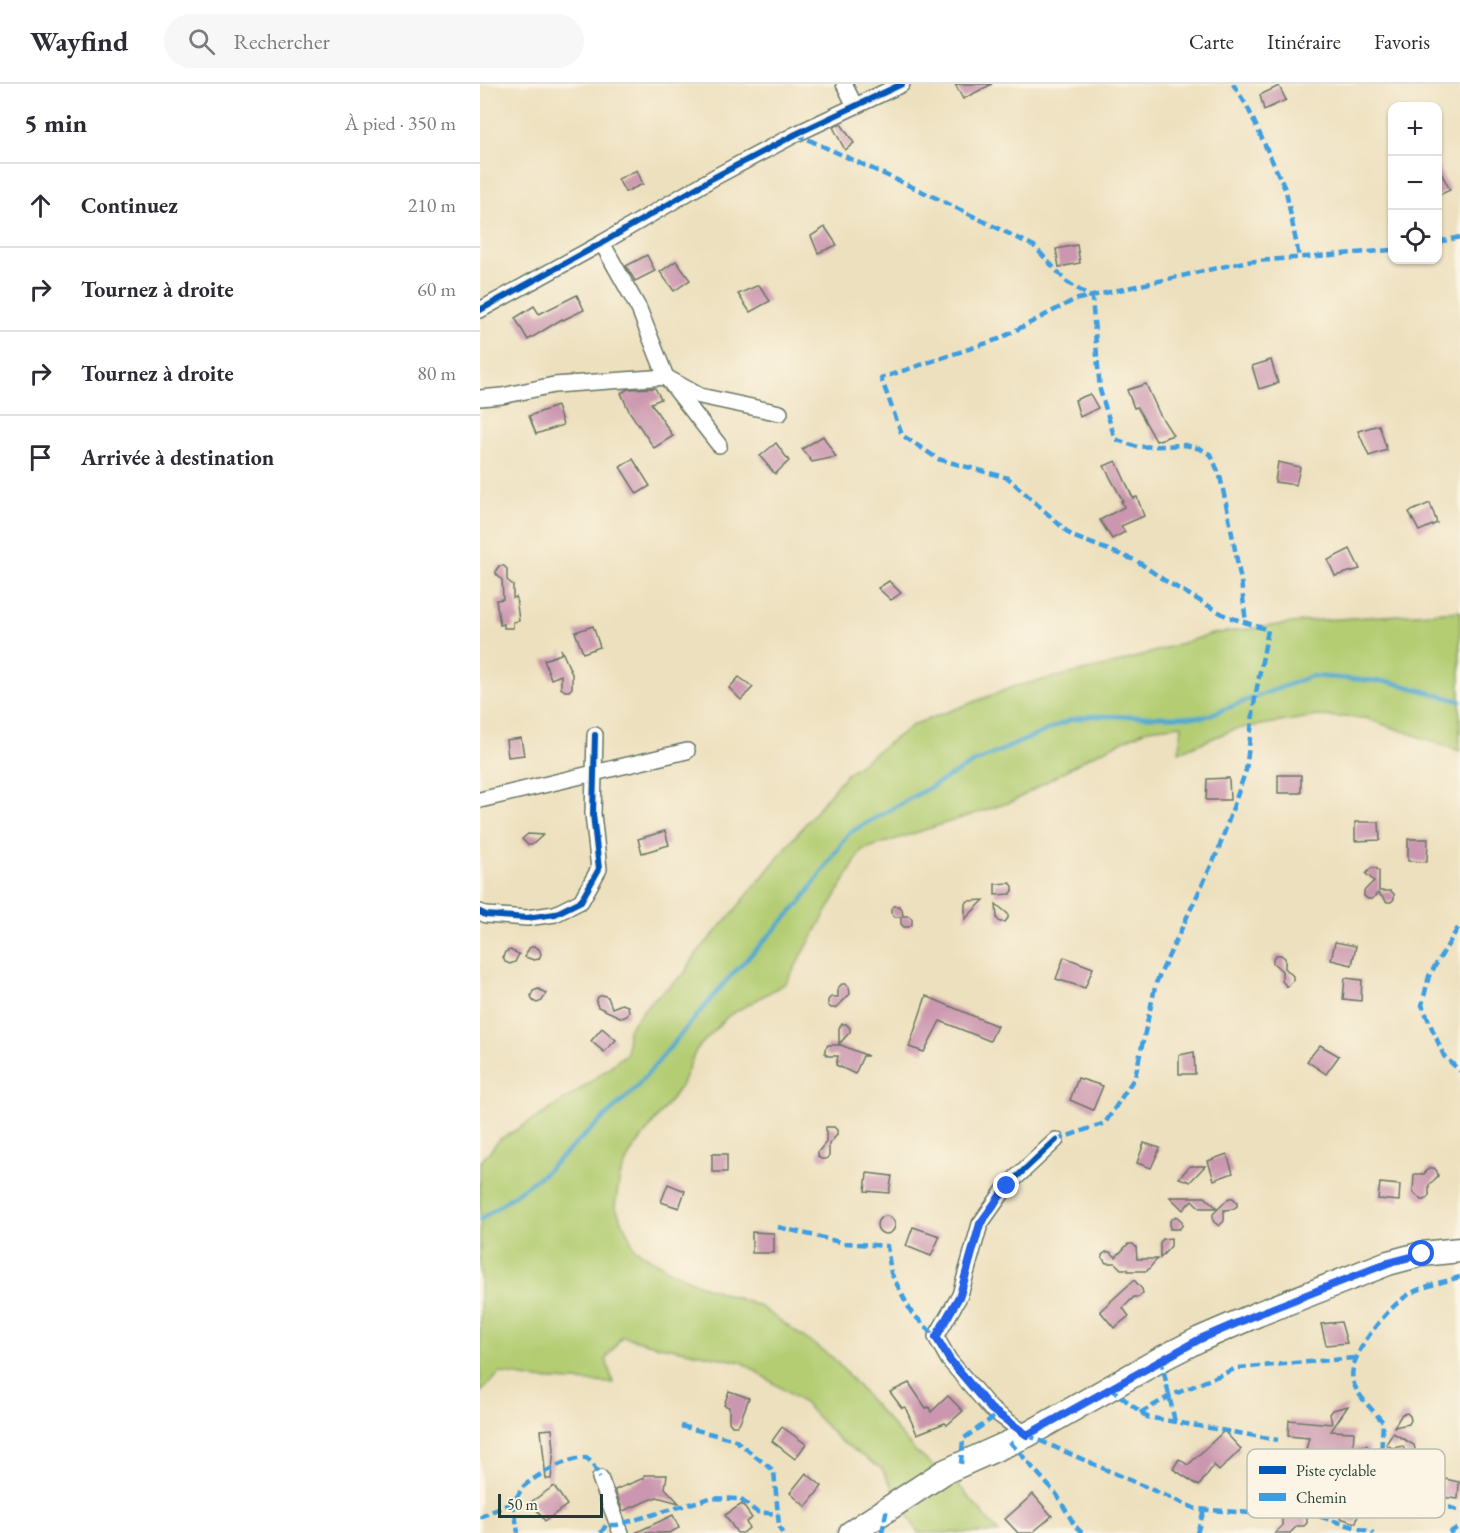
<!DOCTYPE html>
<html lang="fr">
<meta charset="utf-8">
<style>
:root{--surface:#fff;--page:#f7f7f7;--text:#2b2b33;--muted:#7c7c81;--line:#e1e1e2}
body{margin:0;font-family:"EB Garamond",serif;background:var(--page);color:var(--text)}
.controls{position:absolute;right:18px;top:18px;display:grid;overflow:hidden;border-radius:12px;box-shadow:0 2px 4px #0004}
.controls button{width:54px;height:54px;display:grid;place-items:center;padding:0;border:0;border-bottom:2px solid var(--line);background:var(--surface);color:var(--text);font:30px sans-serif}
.scale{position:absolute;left:18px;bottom:15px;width:105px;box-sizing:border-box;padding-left:6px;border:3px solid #1f3d34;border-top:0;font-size:16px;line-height:21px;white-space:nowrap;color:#1f3d34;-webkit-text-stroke:4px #fcf5e5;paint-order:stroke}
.stop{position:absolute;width:18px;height:18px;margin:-14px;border:4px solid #2563eb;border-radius:50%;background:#fff}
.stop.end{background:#2563eb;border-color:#fff;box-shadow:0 2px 6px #0008}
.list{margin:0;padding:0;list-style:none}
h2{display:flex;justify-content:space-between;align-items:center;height:78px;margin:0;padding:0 24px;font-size:26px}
h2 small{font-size:20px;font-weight:400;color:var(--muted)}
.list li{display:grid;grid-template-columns:39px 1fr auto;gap:18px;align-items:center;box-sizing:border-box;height:84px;padding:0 24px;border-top:2px solid var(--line)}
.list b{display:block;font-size:22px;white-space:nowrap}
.list em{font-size:20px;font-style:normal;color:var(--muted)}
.icon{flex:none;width:33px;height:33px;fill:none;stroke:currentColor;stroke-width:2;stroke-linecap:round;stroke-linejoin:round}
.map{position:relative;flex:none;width:980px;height:1449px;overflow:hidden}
header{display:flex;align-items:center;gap:36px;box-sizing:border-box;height:84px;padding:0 30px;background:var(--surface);border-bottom:2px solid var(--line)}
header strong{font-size:28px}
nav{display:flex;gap:33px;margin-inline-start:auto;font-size:21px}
.search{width:420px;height:54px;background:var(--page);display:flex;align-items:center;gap:15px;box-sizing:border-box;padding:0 21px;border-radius:33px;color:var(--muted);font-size:22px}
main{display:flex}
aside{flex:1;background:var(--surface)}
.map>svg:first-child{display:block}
.green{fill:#b4cd73;stroke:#6a8554;stroke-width:1.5}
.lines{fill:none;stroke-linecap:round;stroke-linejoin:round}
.stream{stroke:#50a9ce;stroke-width:4.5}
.building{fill:#cb96af}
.street-casing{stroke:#677664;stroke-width:18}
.primary-casing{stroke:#677664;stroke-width:27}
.street{stroke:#fff;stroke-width:15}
.primary{stroke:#fff;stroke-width:24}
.quiet{stroke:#3c9ee2;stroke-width:4.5;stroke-dasharray:9 4.5;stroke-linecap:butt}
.cycleway-casing{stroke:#fcf5e5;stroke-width:10}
.cycleway{stroke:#0057b8;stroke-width:6}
.route{stroke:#2563eb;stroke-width:8}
.key{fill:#fcf5e5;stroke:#babeb0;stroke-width:1.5}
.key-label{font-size:16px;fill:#1f3d34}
</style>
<header>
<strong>Wayfind</strong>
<div class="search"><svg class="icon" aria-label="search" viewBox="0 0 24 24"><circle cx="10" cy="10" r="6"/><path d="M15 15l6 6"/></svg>Rechercher</div>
<nav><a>Carte</a><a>Itinéraire</a><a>Favoris</a></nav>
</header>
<main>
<aside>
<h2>5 min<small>À pied · 350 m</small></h2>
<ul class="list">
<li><svg class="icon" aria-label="ahead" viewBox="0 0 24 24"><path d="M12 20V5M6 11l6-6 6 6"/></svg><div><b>Continuez</b></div><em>210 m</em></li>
<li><svg class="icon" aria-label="right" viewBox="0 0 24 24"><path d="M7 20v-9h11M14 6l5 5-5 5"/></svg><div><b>Tournez à droite</b></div><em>60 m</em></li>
<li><svg class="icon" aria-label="right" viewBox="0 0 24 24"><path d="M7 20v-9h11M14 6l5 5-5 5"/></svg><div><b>Tournez à droite</b></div><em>80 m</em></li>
<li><svg class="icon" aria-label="arrive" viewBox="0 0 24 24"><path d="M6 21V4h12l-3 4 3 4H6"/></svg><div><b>Arrivée à destination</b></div></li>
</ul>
</aside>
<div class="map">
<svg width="980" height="1449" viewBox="0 0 980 1449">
<rect width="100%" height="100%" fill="#fcf5e5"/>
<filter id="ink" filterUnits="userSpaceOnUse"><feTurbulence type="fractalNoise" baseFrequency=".0167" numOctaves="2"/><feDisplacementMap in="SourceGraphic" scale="12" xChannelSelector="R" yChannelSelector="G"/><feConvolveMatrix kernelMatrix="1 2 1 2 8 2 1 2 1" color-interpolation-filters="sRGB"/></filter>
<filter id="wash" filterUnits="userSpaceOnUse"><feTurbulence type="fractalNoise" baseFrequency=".008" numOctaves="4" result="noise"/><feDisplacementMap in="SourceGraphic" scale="24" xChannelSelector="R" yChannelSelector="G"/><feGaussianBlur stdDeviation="1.35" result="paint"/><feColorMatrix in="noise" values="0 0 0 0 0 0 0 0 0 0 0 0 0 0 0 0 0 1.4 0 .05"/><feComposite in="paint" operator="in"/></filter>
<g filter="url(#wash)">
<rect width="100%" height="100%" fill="#ede0be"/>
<!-- green -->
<polygon class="green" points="980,527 980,667 885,634 837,632 755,645 699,668 702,641 668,645 607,674 534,717 382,766 306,899 248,932 216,966 201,1002 150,1070 140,1092 135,1122 155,1165 192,1188 218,1200 279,1222 353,1274 435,1367 481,1404 519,1449 438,1449 402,1385 359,1356 325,1320 262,1278 175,1261 142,1252 126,1275 133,1299 55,1295 20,1289 0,1309 0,1079 20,1055 65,1029 109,999 147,969 148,945 170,918 204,890 217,869 256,825 366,690 433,641 536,602 634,580 732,550 827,537"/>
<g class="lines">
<!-- stream -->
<polyline class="stream" points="0,1136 63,1090 154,1006 247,896 321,818 369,749 493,679 590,636 612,632 724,633 831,592 911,598 980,617"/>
</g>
<g id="blocks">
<!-- building -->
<g class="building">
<polygon points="475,0 512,0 483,15"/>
<polygon points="799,2 806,16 784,26 780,11"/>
<polygon points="361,40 374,59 365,66 353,43"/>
<polygon points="957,81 970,106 957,112"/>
<polygon points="157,86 163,100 145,108 138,95"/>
<polygon points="345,143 357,161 338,169 331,152"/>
<polygon points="597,161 600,179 579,183 576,165"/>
<polygon points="167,171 175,187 155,197 146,182"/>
<polygon points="196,177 210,196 194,207 180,188"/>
<polygon points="279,201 290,217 270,228 258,210"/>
<polygon points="97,211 104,226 83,236 82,235 48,256 35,234 54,222 59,230"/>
<polygon points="791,276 798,299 779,305 772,282"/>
<polygon points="666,300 680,331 693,351 676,357 657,323 654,324 647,306"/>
<polygon points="175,304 181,315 171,319 193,352 174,364 149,327 141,309 148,305"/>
<polygon points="610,310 618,324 600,333 595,316"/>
<polygon points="77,322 83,341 56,350 49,332"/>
<polygon points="899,341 907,366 889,372 878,347"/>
<polygon points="343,352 356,373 332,378 322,365"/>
<polygon points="296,359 309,377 295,390 280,372"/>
<polygon points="153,375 170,402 157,410 140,383"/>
<polygon points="636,377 653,414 657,413 664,432 641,442 645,448 632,455 620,436 644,423 641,417 643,417 624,382"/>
<polygon points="798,378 820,383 816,401 795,398"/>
<polygon points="950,419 957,439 939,447 929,428"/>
<polygon points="870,465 880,485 855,492 848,476"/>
<polygon points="19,482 24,482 27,485 27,496 33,501 33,514 36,513 39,537 33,538 33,544 24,544 24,540 20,541 16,516 23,515 22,496 16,490 16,486"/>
<polygon points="409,497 421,509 411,516 398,504"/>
<polygon points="113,542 120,563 103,569 95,548"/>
<polygon points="81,565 92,590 92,604 89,607 85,607 81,604 81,591 71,595 64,576 81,570"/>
<polygon points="259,593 273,603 261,616 249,604"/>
<polygon points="41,654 44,671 28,673 26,656"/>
<rect x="798" y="691" width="23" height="18"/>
<polygon points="749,694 750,716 726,716 727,695"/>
<polygon points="875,738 899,738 900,756 875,757"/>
<polygon points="185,747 189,761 162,769 158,755"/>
<polygon points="48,750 63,751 52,761 48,761 42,755"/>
<polygon points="928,755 948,755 947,778 928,777"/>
<polygon points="891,784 896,784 899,787 899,807 911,807 914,810 914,815 911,818 907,818 898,809 892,815 888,815 884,812 884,807 894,797 886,790"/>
<polygon points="530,799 533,802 533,807 530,810 515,811 515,800"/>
<polygon points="504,816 485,835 485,820 488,817"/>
<polygon points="516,820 528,830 528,834 525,838 520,838 517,835"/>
<polygon points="414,822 419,822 422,825 423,832 429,832 432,835 432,840 429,843 424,843 421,840 421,833 415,833 411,829 411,825"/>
<polygon points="855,858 876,862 872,881 851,876"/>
<polygon points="54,862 59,865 61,870 59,875 54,876 45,873 49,864"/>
<polygon points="30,866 39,870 35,878 30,880 25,878 23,873 25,868"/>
<polygon points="796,871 801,871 805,874 805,884 813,892 813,897 807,903 802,897 802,887 793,879 793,874"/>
<polygon points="584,873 613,884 605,904 576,895"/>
<polygon points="865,894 882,896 881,917 863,915"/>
<polygon points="362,900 366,900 369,903 370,910 356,924 351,924 348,921 348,916 351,913 358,913 358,904"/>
<polygon points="58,905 66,909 62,917 57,919 53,917 51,912 53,907"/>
<polygon points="123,911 128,913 132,924 142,920 148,922 149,928 147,932 142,934 118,923 116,918 118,913"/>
<polygon points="446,912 517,942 510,957 460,937 444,968 429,963"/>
<polygon points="362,940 366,940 370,944 370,948 359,960 359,944"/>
<polygon points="122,944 136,956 124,968 111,957"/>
<polygon points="348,961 361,961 388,972 383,972 375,990 356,981 358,972 348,972 345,969 345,965"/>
<polygon points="840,961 859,972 846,990 827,977"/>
<polygon points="714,968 715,990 699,990 699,971"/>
<polygon points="598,994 623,1002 613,1026 590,1016"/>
<polygon points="346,1043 354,1043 357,1046 357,1051 349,1060 349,1072 346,1075 341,1075 338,1072 338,1068 346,1058"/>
<polygon points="664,1059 680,1064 671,1084 657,1079"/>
<rect x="232" y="1070" width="15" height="18"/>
<polygon points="747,1070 753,1089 734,1096 728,1077"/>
<polygon points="710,1082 725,1082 710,1098 699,1094"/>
<polygon points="949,1084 954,1084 957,1087 958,1092 949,1101 949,1112 945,1116 941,1116 933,1108 934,1090 944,1090"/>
<polygon points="387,1089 412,1092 409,1109 385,1107"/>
<polygon points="900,1099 920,1101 919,1117 898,1115"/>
<polygon points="188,1100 205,1107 199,1124 181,1118"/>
<polygon points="690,1113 725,1113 737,1124 720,1124 712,1116 703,1126"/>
<polygon points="749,1114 753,1114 757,1118 757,1122 753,1125 744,1126 744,1137 739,1142 733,1137 733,1130"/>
<polygon points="696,1132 702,1137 702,1142 699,1145 690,1145 690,1137"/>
<circle cx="406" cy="1141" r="9"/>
<polygon points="433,1143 460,1152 451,1172 426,1162"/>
<polygon points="272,1148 294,1149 294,1169 272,1169"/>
<polygon points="691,1154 691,1162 680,1174 680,1158 683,1155"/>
<polygon points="648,1160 653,1160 656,1163 657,1175 677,1175 667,1187 648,1187 648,1185 641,1185 635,1179 626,1179 623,1175 622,1171 626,1168 630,1168 636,1173"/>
<polygon points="654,1196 662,1205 663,1209 659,1213 654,1213 643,1224 649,1232 634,1244 620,1227"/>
<polygon points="861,1238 867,1259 846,1261 841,1240"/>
<polygon points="429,1299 446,1324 449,1323 451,1328 468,1312 483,1327 467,1341 465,1339 437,1350 425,1323 422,1324 410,1308"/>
<polygon points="249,1307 269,1314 260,1338 257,1342 252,1342 249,1338 249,1323 244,1321"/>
<polygon points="868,1322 851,1347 874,1348 873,1364 886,1361 889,1363 890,1368 888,1372 868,1376 852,1375 849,1388 822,1381 829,1354 808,1352 809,1336 852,1340 850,1330 853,1326"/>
<polygon points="927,1329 930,1332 931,1336 929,1340 914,1343 922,1330"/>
<polygon points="302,1343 326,1360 315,1375 292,1357"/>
<polygon points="72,1345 74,1365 71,1395 66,1395 61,1346"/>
<polygon points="744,1347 761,1365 739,1387 734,1381 719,1402 693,1385 699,1375 708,1381"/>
<polygon points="913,1349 934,1361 935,1365 931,1372 925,1368 923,1362 912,1364 906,1360"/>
<polygon points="326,1389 342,1402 326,1423 310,1409"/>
<polygon points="164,1391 187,1391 185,1404 199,1419 177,1413 143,1427 135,1406 164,1394"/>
<polygon points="965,1395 979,1398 978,1415 960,1413"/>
<polygon points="74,1402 87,1421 65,1437 51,1418"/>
<polygon points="811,1402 818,1409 831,1409 834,1413 834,1417 822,1429 827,1434 827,1439 824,1442 817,1442 810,1449 795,1449 802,1442 802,1429 812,1419 803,1410 803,1406 807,1403"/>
<polygon points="553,1410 572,1432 552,1449 538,1449 525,1435"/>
<polygon points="867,1416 881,1420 876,1439 860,1434"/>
<polygon points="262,1420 272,1434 266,1438 269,1444 263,1449 257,1449 245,1431"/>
<polygon points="193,1431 199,1444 189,1449 155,1449"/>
</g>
</g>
</g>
<g filter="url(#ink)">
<use href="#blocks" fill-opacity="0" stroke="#677664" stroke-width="1.5"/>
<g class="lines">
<!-- street casing -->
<g class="street-casing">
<g id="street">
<polyline points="364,0 375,22"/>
<polyline points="122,159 159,225 186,293 239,361"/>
<polyline points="0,226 122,159 233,94 316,50 422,0"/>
<polyline points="0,314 22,312 74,301 186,293 220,312 300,329"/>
<polyline points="0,716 207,667"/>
<polyline points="0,828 6,831 47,834 75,830 101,817 119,785 113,730 115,651"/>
<polyline points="547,1351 511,1325 469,1276 456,1253 480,1211 500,1140 527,1102 576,1056"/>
<polyline points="120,1394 141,1449"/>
</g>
</g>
<!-- primary casing -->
<g class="primary-casing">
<polyline id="primary" points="371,1449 464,1388 547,1351 681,1275 720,1255 778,1230 908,1179 942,1170 980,1166"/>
</g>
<!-- street -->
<use href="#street" class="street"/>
<!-- primary -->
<use href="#primary" class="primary"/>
<!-- quiet -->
<g class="quiet">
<polyline points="753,0 767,22 806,107 819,173"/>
<polyline points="316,50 452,112 554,162 587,198 612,214 620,306 635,355 657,363 705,361 721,365 731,371 740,392 748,429 761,497 766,539"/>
<polyline points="958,158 980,153"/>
<polyline points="978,844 949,892 942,921 964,972 980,987"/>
<polyline points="576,1056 625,1039 655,993 676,899 738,767 766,686 775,614 788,546 746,532 684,496 657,477 592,452 528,394 458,375 422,351 401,294 519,255 594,216 764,178 912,166"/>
<polyline points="298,1143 364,1159 407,1162 411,1189 431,1228 456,1253"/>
<path d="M980,1193C963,1198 943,1202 928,1211C908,1223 866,1273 873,1297C877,1312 893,1326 903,1338L901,1373L903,1386L931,1410L980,1427"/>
<polyline points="681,1275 695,1338"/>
<polyline points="630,1304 667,1333 798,1356"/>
<polyline points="660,1329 690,1312 757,1284 875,1274"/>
<polyline points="201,1342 255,1356 294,1387 299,1442 302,1449"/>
<polyline points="547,1351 716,1425 771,1429 808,1423 894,1449"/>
<polyline points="530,1358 577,1411 595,1442 602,1449"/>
<polyline points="481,1380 483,1355 518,1330"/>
<polyline points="33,1417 38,1449"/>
<path d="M0,1434C10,1427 24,1424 33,1417C38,1413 40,1406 44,1402C60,1389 87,1374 107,1374L112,1379L120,1394"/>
<polyline points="121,1449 126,1441 137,1441 230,1414 260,1415 277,1428 298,1430"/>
<polyline points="402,1449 407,1424"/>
<polyline points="717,1449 724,1426"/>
<polyline points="969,1449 980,1442"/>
</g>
<!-- cycleway casing -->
<g class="cycleway-casing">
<g id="cycleway">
<polyline points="0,226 122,159 233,94 316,50 422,0"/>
<polyline points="0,828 6,831 47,834 75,830 101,817 119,785 113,730 115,651"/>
<polyline points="547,1351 511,1325 469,1276 456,1253 480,1211 500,1140 527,1102 576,1056"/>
</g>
</g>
<!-- cycleway -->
<use href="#cycleway" class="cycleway"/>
</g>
</g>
<g class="lines" filter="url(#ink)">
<!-- route -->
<polyline class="route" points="527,1102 500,1140 480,1211 456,1253 470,1276 511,1325 547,1351 720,1255 778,1230 908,1179 942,1170"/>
</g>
<!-- legend -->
<rect x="767" y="1365" width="198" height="69" rx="9" class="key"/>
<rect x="779" y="1382" width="27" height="8" fill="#0057b8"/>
<rect x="779" y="1409" width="27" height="8" fill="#3c9ee2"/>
<g class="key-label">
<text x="816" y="1392">Piste cyclable</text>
<text x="816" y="1419">Chemin</text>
</g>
</svg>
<div class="controls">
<button>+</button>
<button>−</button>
<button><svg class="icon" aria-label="locate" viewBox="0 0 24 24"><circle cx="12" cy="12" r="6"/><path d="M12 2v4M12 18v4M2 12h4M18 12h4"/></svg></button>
</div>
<div class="scale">50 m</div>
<div class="stop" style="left:942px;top:1170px"></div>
<div class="stop end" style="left:527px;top:1102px"></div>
</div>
</main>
